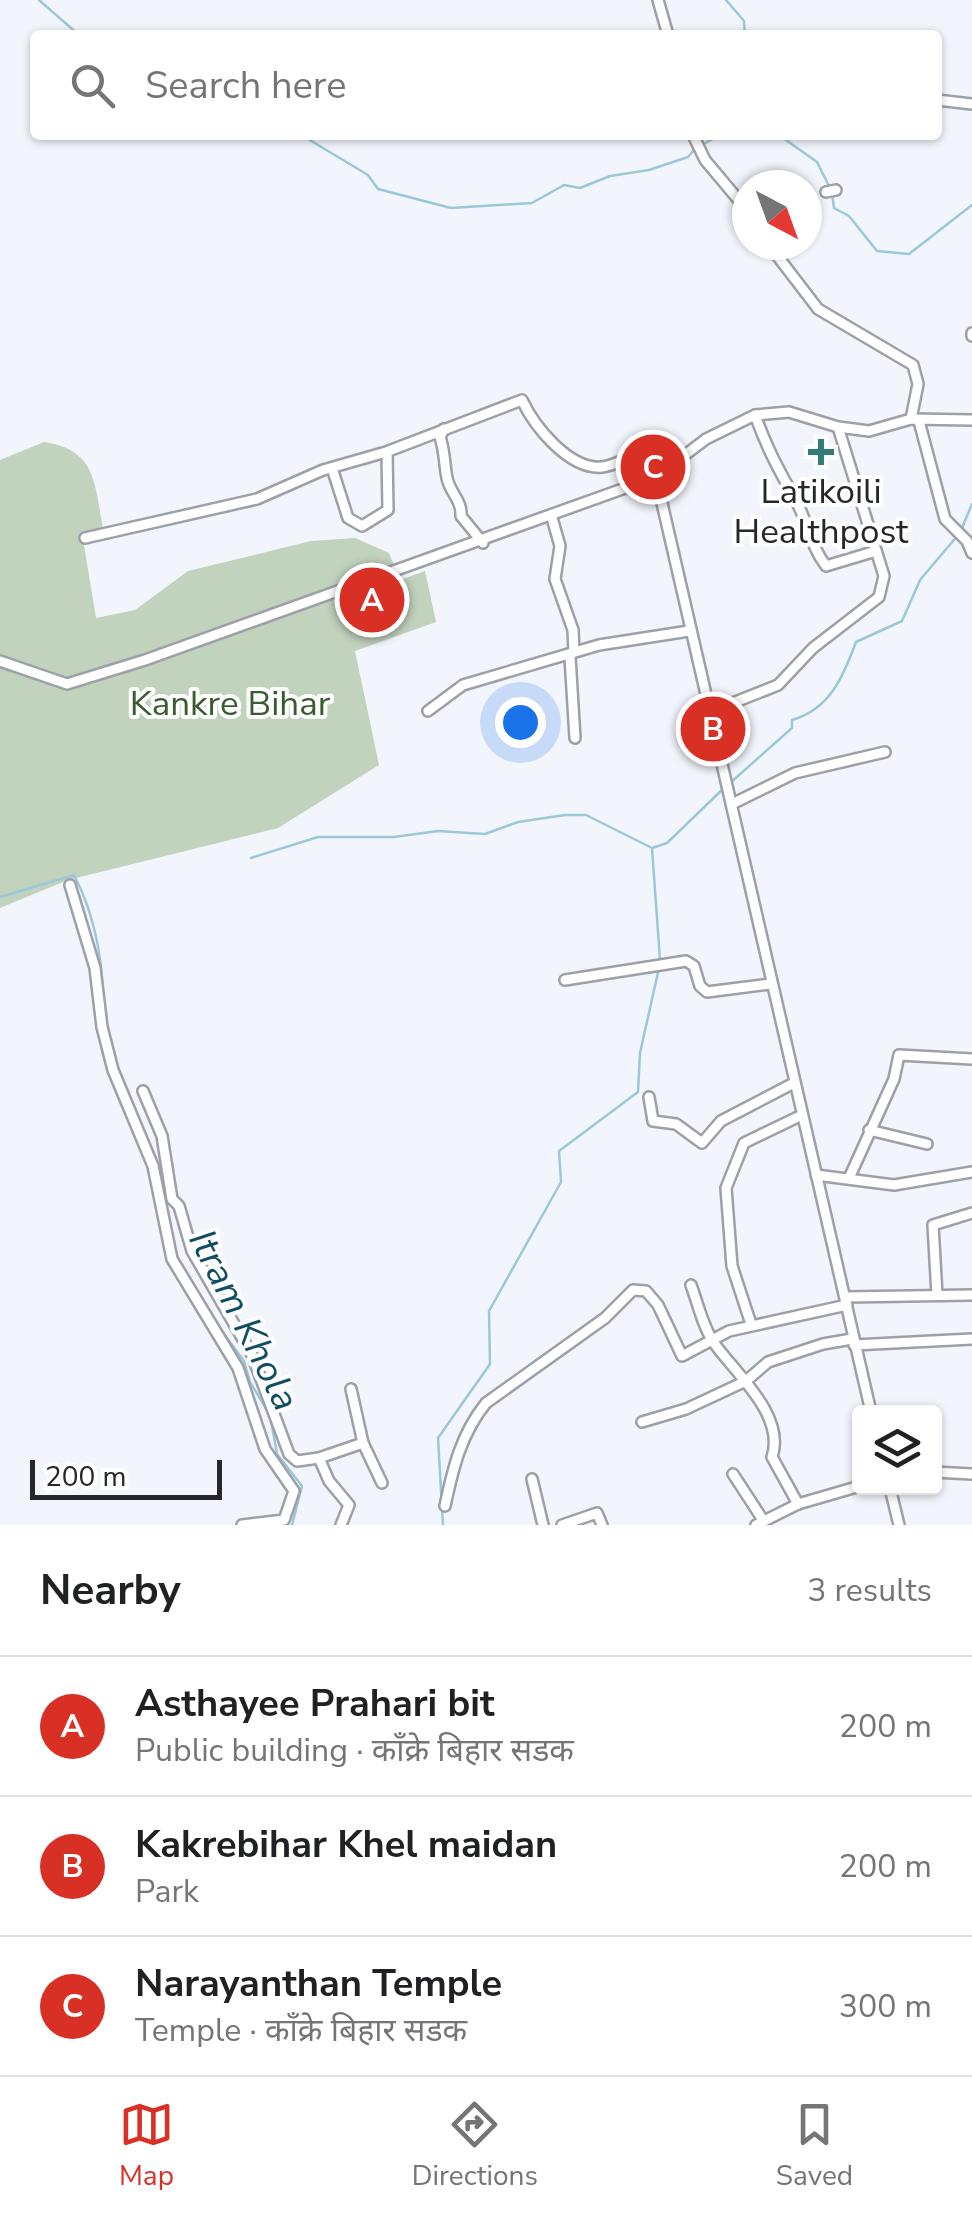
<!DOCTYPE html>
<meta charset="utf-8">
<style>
:root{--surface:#fff;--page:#f6f6f6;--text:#202124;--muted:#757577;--line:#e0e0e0;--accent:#d93025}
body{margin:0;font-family:"Nunito Sans","Noto Sans Devanagari",sans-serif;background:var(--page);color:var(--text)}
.controls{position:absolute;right:30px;bottom:30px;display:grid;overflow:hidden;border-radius:10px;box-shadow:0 2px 8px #0004}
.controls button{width:90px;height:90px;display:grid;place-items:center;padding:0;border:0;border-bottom:2px solid var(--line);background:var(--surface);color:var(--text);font:50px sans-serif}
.compass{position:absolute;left:732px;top:170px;width:90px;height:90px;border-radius:50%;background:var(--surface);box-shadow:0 2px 8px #0004;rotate:139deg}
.scale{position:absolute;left:30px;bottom:25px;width:192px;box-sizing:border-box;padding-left:10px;border:5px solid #26272a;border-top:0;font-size:28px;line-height:35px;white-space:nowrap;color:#26272a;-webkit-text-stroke:8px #fff;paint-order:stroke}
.you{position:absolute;left:520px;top:722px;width:35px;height:35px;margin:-25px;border:8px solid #fff;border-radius:50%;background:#1a73e8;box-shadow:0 0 0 15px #1a73e833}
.badge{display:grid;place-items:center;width:65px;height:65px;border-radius:50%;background:var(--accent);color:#fff;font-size:32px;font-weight:700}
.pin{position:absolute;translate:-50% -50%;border:5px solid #fff;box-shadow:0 2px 10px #0006}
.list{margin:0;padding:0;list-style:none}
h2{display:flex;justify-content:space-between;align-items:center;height:130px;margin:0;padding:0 40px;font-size:42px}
h2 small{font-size:32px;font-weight:400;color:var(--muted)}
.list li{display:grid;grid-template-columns:65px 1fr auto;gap:30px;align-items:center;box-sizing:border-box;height:140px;padding:0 40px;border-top:2px solid var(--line)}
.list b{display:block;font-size:38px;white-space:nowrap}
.list p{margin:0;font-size:32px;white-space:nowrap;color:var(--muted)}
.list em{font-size:32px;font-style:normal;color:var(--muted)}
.icon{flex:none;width:55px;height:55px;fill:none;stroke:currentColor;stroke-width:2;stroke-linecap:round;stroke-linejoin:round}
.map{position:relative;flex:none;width:972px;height:1525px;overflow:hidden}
.search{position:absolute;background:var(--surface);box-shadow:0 2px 8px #0004;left:30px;right:30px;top:30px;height:110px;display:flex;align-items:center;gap:25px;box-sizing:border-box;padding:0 35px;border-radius:10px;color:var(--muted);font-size:38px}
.sheet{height:550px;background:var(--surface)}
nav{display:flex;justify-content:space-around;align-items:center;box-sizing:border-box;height:140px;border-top:2px solid var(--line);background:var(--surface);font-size:28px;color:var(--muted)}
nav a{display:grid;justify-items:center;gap:5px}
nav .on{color:var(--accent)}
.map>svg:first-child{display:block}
.green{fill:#c1d2bd}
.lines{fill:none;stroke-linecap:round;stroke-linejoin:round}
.stream{stroke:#9ac8d9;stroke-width:2.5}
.minor-casing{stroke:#9ea0a7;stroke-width:14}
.minor{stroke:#fff;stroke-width:9}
.poi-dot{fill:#347c79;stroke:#fff;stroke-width:4}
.labels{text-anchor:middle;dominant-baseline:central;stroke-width:8;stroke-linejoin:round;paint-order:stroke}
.poi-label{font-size:35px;fill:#26272a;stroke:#fff}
.park-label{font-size:35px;fill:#375c2e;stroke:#fff}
.water-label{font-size:38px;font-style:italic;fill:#104f61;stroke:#fff}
</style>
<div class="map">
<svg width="972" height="1525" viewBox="0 0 972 1525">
<rect width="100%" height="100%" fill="#f3f5fd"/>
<!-- green -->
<path class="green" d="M44,442C97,450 94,483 103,528L83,539L96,618L135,610L188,571L311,541L355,538L389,553L400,580L425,571L436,622L355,651L379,765L278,828L68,880L0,908V460Z"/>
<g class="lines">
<!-- stream -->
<g class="stream">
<polyline points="39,0 79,35"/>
<polyline points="726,0 744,21 745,35"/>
<polyline points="259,135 303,136 368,175 378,189 451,208 532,203 564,185 580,188 610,176 649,170 688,157 695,149"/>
<polyline points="779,135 817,162 829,186"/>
<polyline points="702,145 720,135"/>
<polyline points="832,193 834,208 849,216 877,251 909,254 972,205"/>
<polyline points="962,528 972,504"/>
<path d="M730,783L792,728V720C830,709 843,677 856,642L902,621L920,580L958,535"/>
<polyline points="251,858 318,837 394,837 438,831 485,834 518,822 565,815 586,815 650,847"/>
<path d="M0,897L74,875C94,913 102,956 103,998"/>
<polyline points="660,960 652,848 667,843 724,788"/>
<polyline points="176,1254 186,1274"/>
<polyline points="216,1323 244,1361 250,1382 270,1415 277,1454 302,1486 292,1525"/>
<polyline points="443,1525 438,1438 490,1364 489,1311 561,1182 559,1151 638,1092 640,1053 659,968"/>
</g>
<!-- minor casing -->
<g class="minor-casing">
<g id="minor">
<polyline points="658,0 668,35"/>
<polyline points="937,100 972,104"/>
<polyline points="693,135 705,160 747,210"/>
<polyline points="826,192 836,190"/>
<polyline points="769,245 818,309 913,365 918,384 911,419"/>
<polyline points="972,333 972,336"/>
<path d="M755,415C767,449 779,470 796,501C808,522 810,545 826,566L876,551"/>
<polyline points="919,421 945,519 967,541 972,553"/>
<path d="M444,429L440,437C445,452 444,463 447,478C450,493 462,500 461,516L483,543"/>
<polyline points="332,468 348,518 362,526 388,510 387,452"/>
<polyline points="656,477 871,1412"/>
<polyline points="552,518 560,546 555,579 573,630 574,652"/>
<path d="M85,538L257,499L323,470L386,452L522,400C534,426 569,470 602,467C613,466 621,459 633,459L647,480"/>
<polyline points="570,657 575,738"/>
<polyline points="0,661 67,684 145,660 656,477 706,439 755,415 789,412 838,427 869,431 911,419 972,420"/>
<polyline points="428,711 463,685 599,645 689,631"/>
<polyline points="710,712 778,685 813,648 879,597 884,576 838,427"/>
<polyline points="732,804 795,773 885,752"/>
<polyline points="70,885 95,968 102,1027 113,1070 153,1166 172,1259 238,1368 265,1449 294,1491 284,1520 242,1525"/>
<polyline points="565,980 686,961 694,966 700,986 707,992 770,984"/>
<polyline points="143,1091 162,1136 172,1199 179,1206 192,1251 252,1355 289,1454 297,1461 319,1458 329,1481 349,1505 341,1525"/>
<polyline points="649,1097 653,1121 676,1124 702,1143 721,1121 792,1084"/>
<polyline points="869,1130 927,1144"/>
<polyline points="816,1175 894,1185 972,1172"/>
<polyline points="850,1176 894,1079 899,1055 972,1059"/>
<path d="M691,1285C698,1304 703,1327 714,1343C735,1373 786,1415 772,1457L798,1504"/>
<polyline points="937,1295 933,1225 972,1213"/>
<polyline points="846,1297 972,1295"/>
<polyline points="751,1324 732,1266 726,1188 744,1143 802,1115"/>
<polyline points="854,1345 972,1339"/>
<polyline points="351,1389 363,1443 382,1483"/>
<polyline points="642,1422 686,1409 746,1381 768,1362 823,1344 852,1339"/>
<polyline points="319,1458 363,1443"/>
<polyline points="934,1472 972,1474"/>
<polyline points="733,1474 763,1520"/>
<polyline points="532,1479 543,1525"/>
<polyline points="890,1488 899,1525"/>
<path d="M445,1506C453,1468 461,1434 486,1403L605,1318L633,1290L646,1291L658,1305L682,1356L729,1331L847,1305"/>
<polyline points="562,1525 597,1513 602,1525"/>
<polyline points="756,1525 798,1504 860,1486"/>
</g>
</g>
<!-- minor -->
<use href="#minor" class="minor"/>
</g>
<!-- markers -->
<path class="poi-dot" d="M816 437h10v10h10v10h-10v10h-10v-10h-10v-10h10z"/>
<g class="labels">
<!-- poi labels -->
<g class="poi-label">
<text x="821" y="491">Latikoili<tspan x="821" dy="40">Healthpost</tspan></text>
</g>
<!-- park labels -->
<g class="park-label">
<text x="230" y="703">Kankre Bihar</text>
</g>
<!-- water labels -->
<g class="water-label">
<text transform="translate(244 1320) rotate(63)">Itram Khola</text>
</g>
</g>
</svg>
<div class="controls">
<button><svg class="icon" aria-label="layers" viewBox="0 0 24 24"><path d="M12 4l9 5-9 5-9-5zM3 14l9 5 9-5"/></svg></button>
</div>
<svg class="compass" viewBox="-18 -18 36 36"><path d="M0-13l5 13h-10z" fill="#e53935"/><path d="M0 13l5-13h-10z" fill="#757577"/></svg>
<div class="scale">200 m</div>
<div class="you"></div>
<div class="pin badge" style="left:372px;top:600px">A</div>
<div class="pin badge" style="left:713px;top:729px">B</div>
<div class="pin badge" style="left:653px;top:467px">C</div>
<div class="search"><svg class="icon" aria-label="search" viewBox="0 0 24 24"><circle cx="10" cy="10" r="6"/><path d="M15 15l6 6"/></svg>Search here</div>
</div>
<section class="sheet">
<h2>Nearby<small>3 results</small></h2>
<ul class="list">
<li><span class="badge">A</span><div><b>Asthayee Prahari bit</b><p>Public building · काँक्रे बिहार सडक</p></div><em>200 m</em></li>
<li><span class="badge">B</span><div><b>Kakrebihar Khel maidan</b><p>Park</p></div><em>200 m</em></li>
<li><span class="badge">C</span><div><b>Narayanthan Temple</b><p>Temple · काँक्रे बिहार सडक</p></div><em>300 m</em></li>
</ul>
</section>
<nav>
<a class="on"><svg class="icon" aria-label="map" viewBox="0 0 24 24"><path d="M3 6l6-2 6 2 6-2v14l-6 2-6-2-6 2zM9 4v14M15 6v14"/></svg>Map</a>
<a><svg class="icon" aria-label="directions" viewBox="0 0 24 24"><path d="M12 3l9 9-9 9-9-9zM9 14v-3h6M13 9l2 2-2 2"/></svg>Directions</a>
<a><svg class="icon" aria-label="saved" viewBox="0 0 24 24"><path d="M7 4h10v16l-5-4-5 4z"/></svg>Saved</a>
</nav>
